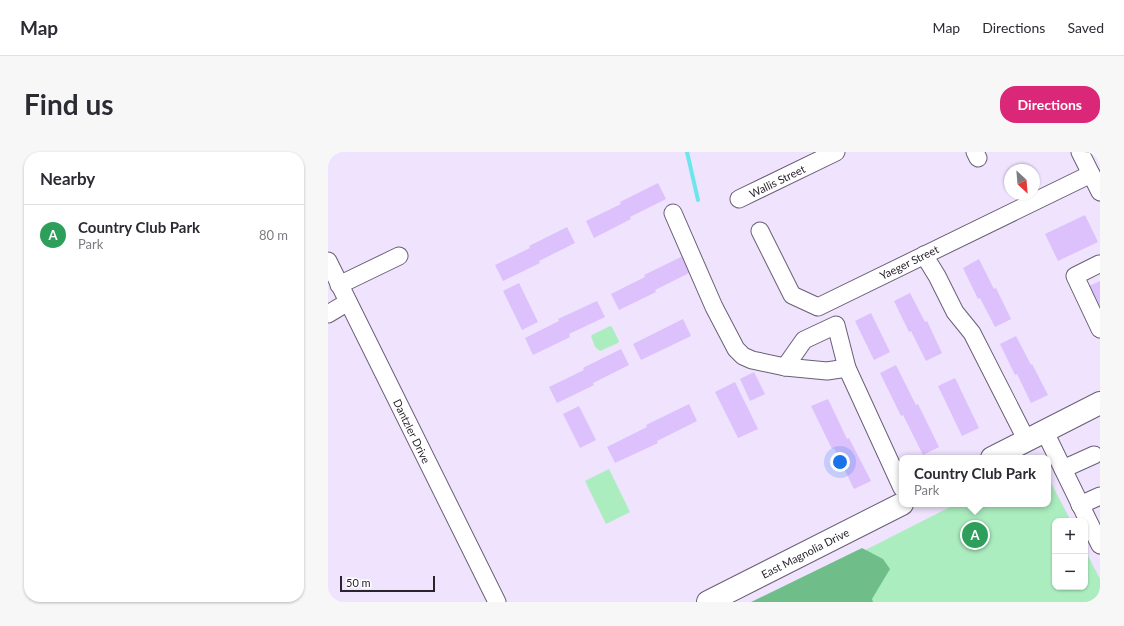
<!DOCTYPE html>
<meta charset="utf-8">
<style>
:root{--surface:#fff;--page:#f7f7f7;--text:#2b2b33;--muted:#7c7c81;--line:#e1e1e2;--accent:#db2777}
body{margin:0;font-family:Lato,sans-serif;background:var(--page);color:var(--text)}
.controls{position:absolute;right:12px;bottom:12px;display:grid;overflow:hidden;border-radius:8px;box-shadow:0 1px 3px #0004}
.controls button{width:36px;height:36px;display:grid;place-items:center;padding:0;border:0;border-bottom:1px solid var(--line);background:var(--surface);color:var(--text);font:20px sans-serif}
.compass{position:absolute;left:676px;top:12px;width:36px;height:36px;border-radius:50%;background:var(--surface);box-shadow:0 1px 3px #0004;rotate:154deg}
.scale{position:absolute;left:12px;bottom:10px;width:95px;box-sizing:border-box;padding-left:4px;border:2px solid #28232d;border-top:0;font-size:11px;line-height:14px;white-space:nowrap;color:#28232d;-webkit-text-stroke:3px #fff;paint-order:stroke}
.you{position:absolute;left:512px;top:310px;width:14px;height:14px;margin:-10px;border:3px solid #fff;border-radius:50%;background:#1a73e8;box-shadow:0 0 0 6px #1a73e833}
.badge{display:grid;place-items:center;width:26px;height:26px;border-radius:50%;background:var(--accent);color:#fff;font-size:13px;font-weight:700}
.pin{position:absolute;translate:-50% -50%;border:2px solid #fff;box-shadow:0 1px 4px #0006}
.popup{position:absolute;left:571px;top:303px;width:152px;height:52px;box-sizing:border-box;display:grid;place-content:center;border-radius:8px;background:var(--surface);filter:drop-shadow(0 1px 3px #0005);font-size:13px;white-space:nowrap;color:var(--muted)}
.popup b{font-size:15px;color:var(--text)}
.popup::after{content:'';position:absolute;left:50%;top:100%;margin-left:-8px;border:8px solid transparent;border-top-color:var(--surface)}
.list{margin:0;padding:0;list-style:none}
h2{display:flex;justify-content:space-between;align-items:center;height:52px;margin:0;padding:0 16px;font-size:17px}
h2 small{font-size:13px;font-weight:400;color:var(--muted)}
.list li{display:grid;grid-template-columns:26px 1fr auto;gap:12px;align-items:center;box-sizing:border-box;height:60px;padding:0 16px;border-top:1px solid var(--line)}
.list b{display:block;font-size:15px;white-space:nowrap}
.list p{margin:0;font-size:13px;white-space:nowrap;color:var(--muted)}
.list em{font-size:13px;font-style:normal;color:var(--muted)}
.map{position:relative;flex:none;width:772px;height:450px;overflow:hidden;border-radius:16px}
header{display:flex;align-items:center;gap:24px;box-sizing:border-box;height:56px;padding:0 20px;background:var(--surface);border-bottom:1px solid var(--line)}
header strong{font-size:19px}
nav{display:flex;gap:22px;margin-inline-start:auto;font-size:14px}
.intro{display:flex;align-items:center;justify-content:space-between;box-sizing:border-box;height:96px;padding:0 24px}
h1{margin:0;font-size:28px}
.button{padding:10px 18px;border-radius:16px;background:var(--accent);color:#fff;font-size:14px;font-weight:700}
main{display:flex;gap:24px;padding:0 24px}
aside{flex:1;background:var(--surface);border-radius:16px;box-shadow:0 1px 3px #0004}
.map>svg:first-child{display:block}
.green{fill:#abedbf}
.forest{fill:#6fbe8a}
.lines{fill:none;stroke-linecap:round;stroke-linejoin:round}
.stream{stroke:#6ce6ec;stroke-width:4}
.building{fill:#ddc1fd}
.minor-casing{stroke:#6a5f76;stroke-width:19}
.major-casing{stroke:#6a5f76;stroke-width:24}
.minor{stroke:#fff;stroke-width:17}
.major{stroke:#fff;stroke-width:22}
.labels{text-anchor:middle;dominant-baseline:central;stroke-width:3;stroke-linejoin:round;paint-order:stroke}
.street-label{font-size:11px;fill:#28232d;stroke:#fff}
</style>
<header>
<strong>Map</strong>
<nav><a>Map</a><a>Directions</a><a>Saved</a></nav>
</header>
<div class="intro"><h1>Find us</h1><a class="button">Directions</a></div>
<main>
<aside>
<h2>Nearby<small></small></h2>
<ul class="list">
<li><span class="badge" style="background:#2e9e5b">A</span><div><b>Country Club Park</b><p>Park</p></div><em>80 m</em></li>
</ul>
</aside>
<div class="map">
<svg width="772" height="450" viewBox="0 0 772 450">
<rect width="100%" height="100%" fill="#efe3fe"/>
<!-- green -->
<g class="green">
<polygon points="282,174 284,175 291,189 290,191 272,199 267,195 263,184 264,183"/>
<polygon points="281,317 302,360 278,372 257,329"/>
<polygon points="720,325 743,369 727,369 727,435 757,435 757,398 772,427 772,450 433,450 490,422 628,352 720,352"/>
</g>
<!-- forest -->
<polygon class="forest" points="534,396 555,407 562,417 544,447 545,450 423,450"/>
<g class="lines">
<!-- stream -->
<polyline class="stream" points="359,0 370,48"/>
</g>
<!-- building -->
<g class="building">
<polygon points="330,31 338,47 302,65 303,67 266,86 258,69 293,52 292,50"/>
<polygon points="757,63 770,90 730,109 717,82"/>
<polygon points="239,75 247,91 211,109 212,111 175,129 167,113 202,96 201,94"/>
<polygon points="355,104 363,120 327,138 328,140 291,158 283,142 317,125 316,123"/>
<polygon points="651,107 666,137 668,136 683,167 667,175 652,146 650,147 635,116"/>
<polygon points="772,129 772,155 761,134"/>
<polygon points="191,131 210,170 194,178 175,139"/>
<polygon points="582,141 597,170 599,169 614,201 598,209 583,179 581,180 566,149"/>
<polygon points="269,149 277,165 241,182 242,185 205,203 197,186 231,169 230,167"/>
<polygon points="543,161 562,200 546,208 527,169"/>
<polygon points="355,167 363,184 313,208 305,192"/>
<polygon points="688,184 703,213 704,212 720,243 703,251 689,222 687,223 672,192"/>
<polygon points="293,197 301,213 265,231 266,233 229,251 221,235 256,218 255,216"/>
<polygon points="568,213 588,253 590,252 611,295 595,303 575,263 573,264 552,221"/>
<polygon points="426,220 437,242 422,249 412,227"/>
<polygon points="627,226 651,276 634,284 610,234"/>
<polygon points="407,230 430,277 410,286 387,240"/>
<polygon points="500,247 519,287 521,286 543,329 526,337 506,296 504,297 483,254"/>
<polygon points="361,252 369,269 329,289 330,291 287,311 279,295 319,275 318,273"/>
<polygon points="251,254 268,288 252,296 235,262"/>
</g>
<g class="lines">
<!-- minor casing -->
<g class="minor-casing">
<g id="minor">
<polyline points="647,0 650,6"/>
<polyline points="752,0 772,40"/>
<polyline points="411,47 508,0"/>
<polyline points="345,61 386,155 408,197 415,204 424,208 457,215 499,219 519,216"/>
<polyline points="432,79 464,143 490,155 763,22"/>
<polyline points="596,103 609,124 627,160 644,181 699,289"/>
<polyline points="0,109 169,450"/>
<polyline points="771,112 747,124 772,177"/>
<polyline points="11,133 71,104"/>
<polyline points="0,162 20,150"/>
<polyline points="457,215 476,188 508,173 519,216 574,336"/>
<polyline points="717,280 772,393"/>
<polyline points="735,317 766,303"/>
<polyline points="752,353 772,344"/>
</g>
</g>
<!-- major casing -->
<g class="major-casing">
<g id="major">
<polyline points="664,306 772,251"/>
<polyline points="380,450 574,352"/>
</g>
</g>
<!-- minor -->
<use href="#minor" class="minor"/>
<!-- major -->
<use href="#major" class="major"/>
</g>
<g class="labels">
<!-- street labels -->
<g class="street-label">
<text transform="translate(449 29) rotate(-26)">Wallis Street</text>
<text transform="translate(581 110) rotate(-26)">Yaeger Street</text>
<text transform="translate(84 279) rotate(64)">Dantzler Drive</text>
<text transform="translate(477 401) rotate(-27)">East Magnolia Drive</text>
</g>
</g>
</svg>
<div class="controls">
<button>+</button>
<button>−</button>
</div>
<svg class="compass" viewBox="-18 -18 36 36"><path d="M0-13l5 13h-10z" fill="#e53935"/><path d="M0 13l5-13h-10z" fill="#7c7c81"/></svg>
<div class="scale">50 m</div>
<div class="you"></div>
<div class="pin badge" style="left:647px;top:383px;background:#2e9e5b">A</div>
<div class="popup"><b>Country Club Park</b>Park</div>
</div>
</main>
